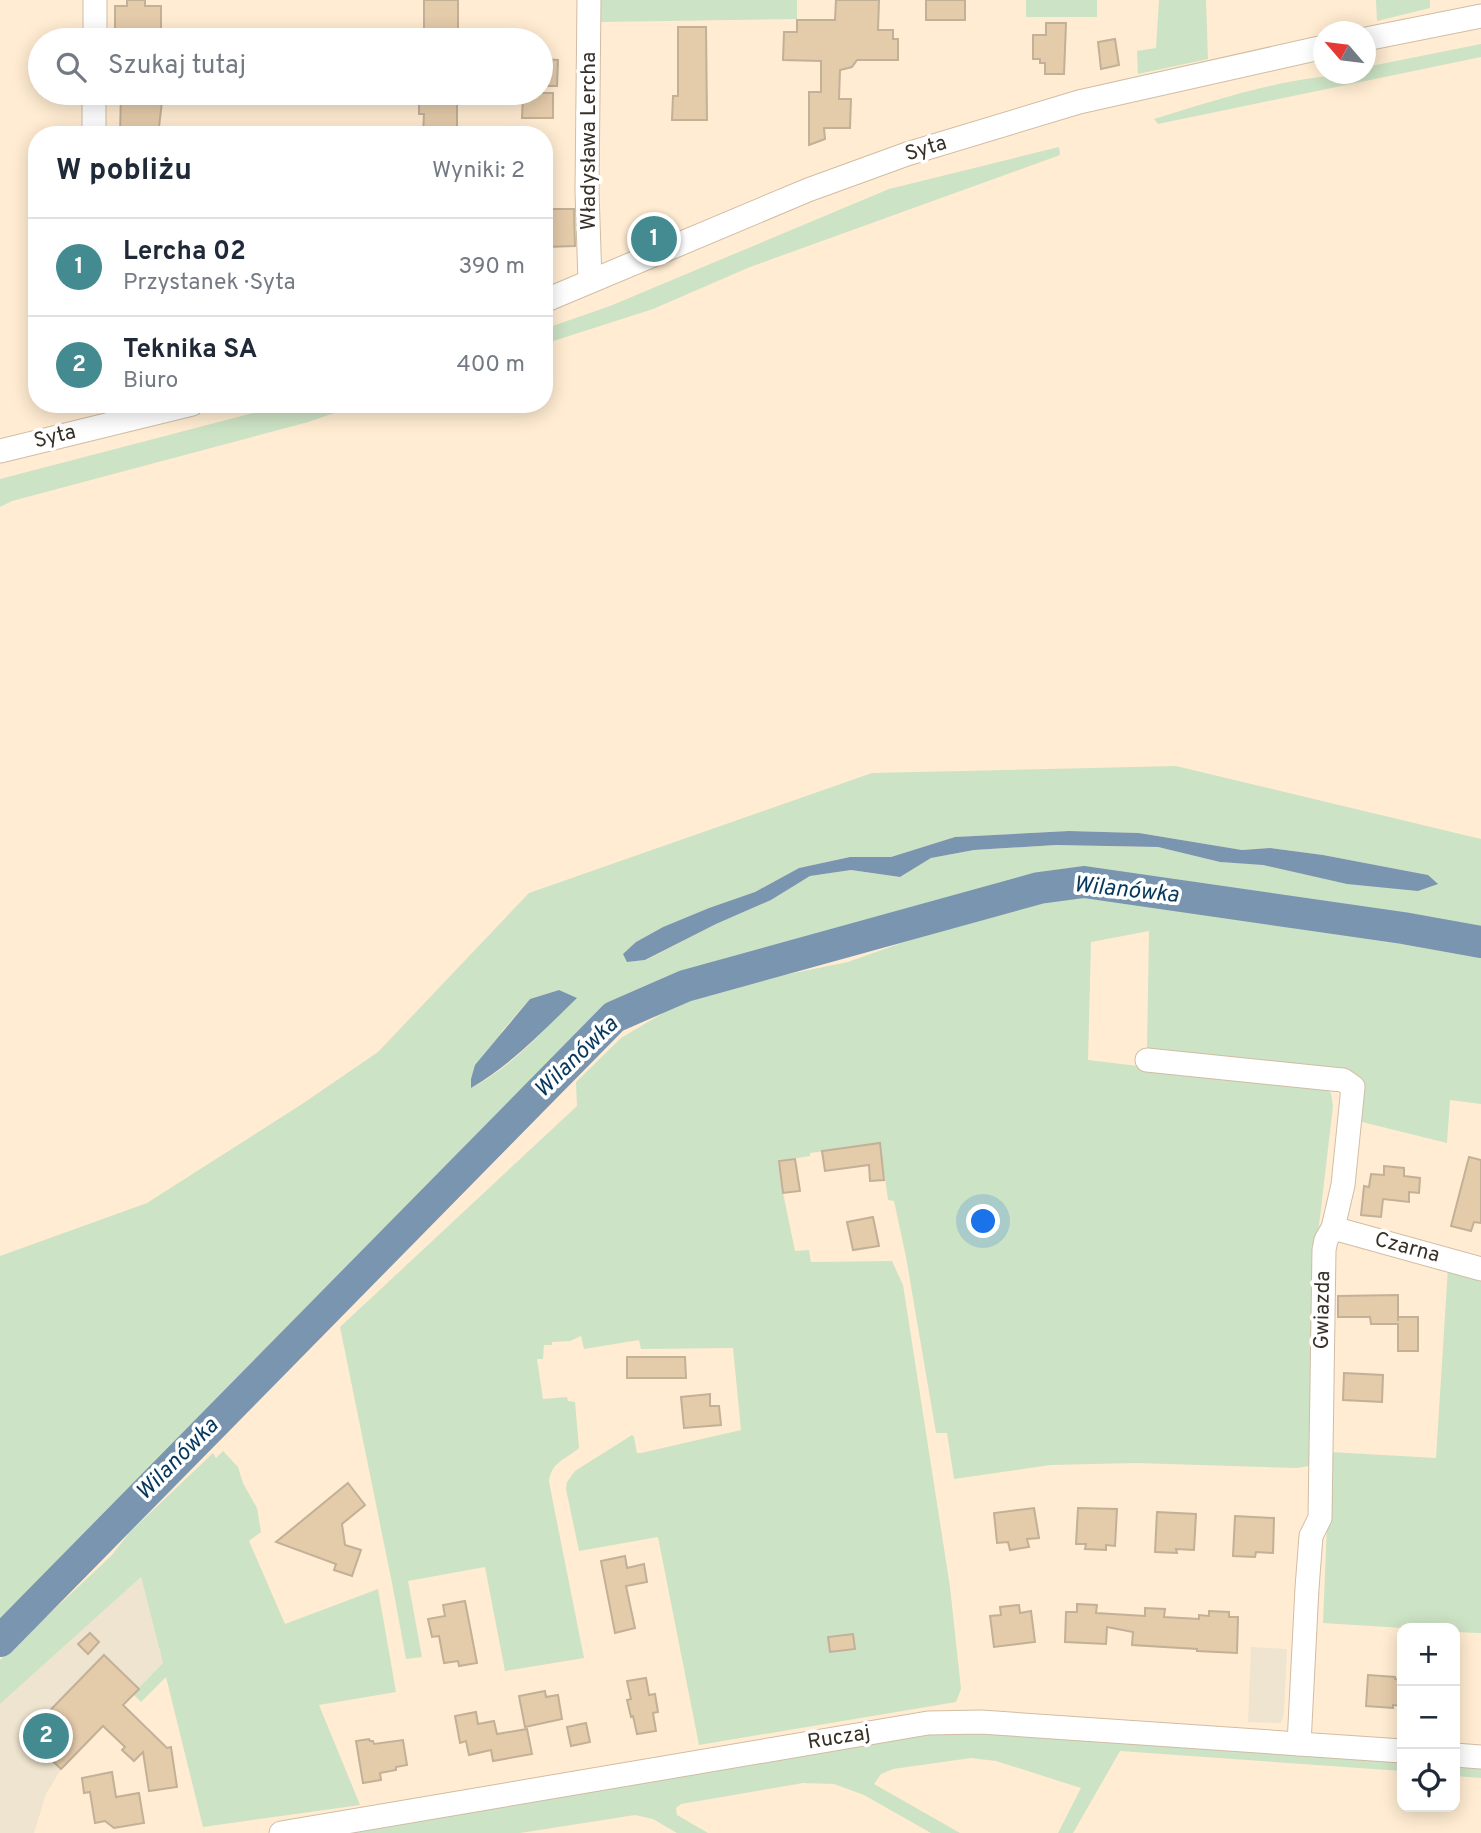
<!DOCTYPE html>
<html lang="pl">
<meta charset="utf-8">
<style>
:root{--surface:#fff;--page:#f2f2f3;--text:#1f2937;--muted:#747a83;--line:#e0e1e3;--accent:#438b90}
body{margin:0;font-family:Overpass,sans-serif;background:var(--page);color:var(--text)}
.controls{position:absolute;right:21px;bottom:21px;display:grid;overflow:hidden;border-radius:14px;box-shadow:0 4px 18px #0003}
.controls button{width:63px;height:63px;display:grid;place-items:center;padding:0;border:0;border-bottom:2px solid var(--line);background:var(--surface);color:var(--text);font:35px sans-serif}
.compass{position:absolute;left:1313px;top:21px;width:63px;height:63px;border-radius:50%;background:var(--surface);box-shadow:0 4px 18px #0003;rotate:298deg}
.you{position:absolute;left:984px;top:1222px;width:24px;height:24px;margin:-18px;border:5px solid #fff;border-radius:50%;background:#1a73e8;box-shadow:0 0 0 10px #1a73e833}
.badge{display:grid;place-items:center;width:46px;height:46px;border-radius:50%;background:var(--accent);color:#fff;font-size:23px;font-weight:700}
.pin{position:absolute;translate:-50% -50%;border:4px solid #fff;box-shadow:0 2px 7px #0006}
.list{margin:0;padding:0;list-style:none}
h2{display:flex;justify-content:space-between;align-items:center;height:91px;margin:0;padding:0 28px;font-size:30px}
h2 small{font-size:23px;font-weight:400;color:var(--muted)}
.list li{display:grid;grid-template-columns:46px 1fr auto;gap:21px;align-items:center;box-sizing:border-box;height:98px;padding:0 28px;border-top:2px solid var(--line)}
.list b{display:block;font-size:26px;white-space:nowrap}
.list p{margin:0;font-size:23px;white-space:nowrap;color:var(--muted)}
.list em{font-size:23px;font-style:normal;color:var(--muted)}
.icon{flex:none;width:38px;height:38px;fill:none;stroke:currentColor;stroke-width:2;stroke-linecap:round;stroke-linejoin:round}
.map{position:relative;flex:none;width:1481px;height:1833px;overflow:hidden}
.search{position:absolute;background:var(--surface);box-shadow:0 4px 18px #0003;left:28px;top:28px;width:525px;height:77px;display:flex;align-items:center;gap:18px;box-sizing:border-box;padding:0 24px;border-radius:38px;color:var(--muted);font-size:26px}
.panel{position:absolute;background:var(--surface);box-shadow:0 4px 18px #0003;left:28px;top:126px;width:525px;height:287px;border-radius:28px}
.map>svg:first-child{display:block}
.industrial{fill:#eee4cf}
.green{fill:#cde3c5;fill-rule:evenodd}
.water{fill:#7995b0}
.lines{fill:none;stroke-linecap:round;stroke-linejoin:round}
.river{stroke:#7995b0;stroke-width:32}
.building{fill:#e4cbaa;stroke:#c2b097;stroke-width:2}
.minor-casing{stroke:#d0bda4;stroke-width:25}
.minor{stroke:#fff;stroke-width:23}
.labels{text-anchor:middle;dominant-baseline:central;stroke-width:7;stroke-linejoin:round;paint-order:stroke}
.street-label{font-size:21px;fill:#373026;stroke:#fff}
.water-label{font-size:23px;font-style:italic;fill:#06385d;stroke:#fff}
</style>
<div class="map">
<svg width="1481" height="1833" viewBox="0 0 1481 1833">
<rect width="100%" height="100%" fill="#ffecd2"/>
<!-- industrial -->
<g class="industrial">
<polygon points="141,1577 163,1663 61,1769 46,1794 34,1833 0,1833 0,1704"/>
<polygon points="1251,1647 1287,1649 1284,1713 1281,1723 1248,1722"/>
</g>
<!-- green -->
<g class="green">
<polygon points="601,0 797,0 797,19 600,22"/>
<rect x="1026" y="0" width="71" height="17"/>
<polygon points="1159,0 1206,0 1208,59 1138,74 1137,51 1156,48"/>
<polygon points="1376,0 1430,0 1430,8 1377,21"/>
<path d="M1481,44V57L1158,124L1154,119C1222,98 1294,74 1366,74V67Z"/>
<polygon points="1059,147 1060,155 750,267 653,309 544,344 544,329 610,306 889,189"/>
<polygon points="288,404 361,404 308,422 12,501 0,507 0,479"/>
<path d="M1176,766L1481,839V934L1441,924L1082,869L685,976L632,1002L602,1021L0,1619V1256L147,1203L302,1104L378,1052L529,893L872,773ZM1069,831L1139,833L1242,850L1270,848L1323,855L1428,875L1220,862L1158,847L1056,845L974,850L931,858L900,877L851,870L810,876L771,900L716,924L646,960L627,962L636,942L663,927L709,908L755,892L799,868L850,857H891L955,837ZM559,990L576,998C544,1030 512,1067 471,1088L503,1030L530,999Z"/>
<path d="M1080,892L1149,899L1245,919L1366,931L1448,948H1469L1481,951V1104L1450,1100L1447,1143L1354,1120L1360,1081L1147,1051L1149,931L1091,942L1088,1060L1138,1066L1321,1083L1331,1093L1333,1106L1318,1234L1315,1465L1297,1468L1137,1463L1050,1465L954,1479L947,1433H936L906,1257L894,1201L888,1200L880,1144L810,1153V1156L779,1161L783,1193L795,1251L809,1250L811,1262L892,1261L903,1285L950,1587L961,1689L956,1702L699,1745L658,1537L579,1551L566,1489L567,1482L575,1471L632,1435L634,1437L637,1453H641L741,1430L733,1348L641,1349L639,1340L584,1349L581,1336L570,1341L552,1342V1345H544L543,1359H537L543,1399L567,1397L568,1401L575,1402L579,1448C565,1460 551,1462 549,1482L584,1658L505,1671L485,1567L408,1581L422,1657L406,1659L392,1583L340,1327L577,1106L576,1082L621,1038L690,997L754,981L848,962L952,925Z"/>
<polygon points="1448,1267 1481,1274 1481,1633 1455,1632 1455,1628 1403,1628 1323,1623 1330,1452 1436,1458"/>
<polygon points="223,1451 238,1467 243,1483 257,1508 261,1532 249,1541 285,1624 378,1589 396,1692 319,1705 360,1805 203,1827 166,1677 141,1702 133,1694 163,1663 141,1577 0,1704 0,1660 111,1556 130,1532 213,1453 216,1458"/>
<polygon points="927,1730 1402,1758 1402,1771 1120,1751 1073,1833 1058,1833 1081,1788 996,1761 971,1758 893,1769 881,1774 874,1784 960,1833 931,1833 864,1795 834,1784 803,1783 681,1804 676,1808 677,1815 708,1833 677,1833 653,1819 635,1815 520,1833 329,1833"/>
<polygon points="1455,1762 1481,1764 1481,1778 1455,1776"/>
</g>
<!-- water -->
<g class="water">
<polygon points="1069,831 1139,833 1242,850 1270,848 1323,855 1428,875 1438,884 1418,891 1347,884 1263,865 1220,862 1158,847 1056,845 974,850 931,858 900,877 851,870 810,876 771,900 716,924 645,960 627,962 623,954 636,942 663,927 709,908 755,892 799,868 850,857 891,857 955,837"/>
<path d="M559,990L577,998C543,1031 512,1064 471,1088V1079L475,1065L530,999Z"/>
</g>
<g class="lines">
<!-- river -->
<polyline class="river" points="0,1641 614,1017 685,986 1039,888 1084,882 1403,928 1481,942"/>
</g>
<!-- building -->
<g class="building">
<polygon points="127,0 145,0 145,6 161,6 161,40 115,40 115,6 127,6"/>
<rect x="424" y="0" width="34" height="40"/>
<polygon points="836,0 879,0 878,30 893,30 893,39 898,39 898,60 857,60 852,67 840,70 839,99 851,99 850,128 824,128 825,139 809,145 809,92 821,92 821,61 783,60 784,32 797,32 797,20 835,20"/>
<rect x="926" y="0" width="39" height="20"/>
<polygon points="1046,23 1066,23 1064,74 1045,74 1045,63 1040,63 1040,59 1033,59 1033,35 1046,35"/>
<polygon points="678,27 706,27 707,120 672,120 673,96 678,96"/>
<polygon points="1115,39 1119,65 1101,69 1098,42"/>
<polygon points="541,59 558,60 557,86 541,86"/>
<polygon points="121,93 163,93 159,127 156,127 156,135 120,135"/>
<polygon points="419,93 457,93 457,135 423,135 424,114 419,114"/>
<polygon points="527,93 553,93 553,118 522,118 523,95 527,95"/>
<polygon points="544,209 574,209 575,246 545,247"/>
<polygon points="880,1143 884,1180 870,1181 869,1165 825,1171 822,1151"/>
<polygon points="1469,1157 1481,1160 1481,1223 1474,1222 1471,1231 1451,1226"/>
<polygon points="795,1159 800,1191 783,1193 779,1161"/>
<polygon points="1384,1166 1404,1168 1404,1176 1420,1178 1419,1193 1409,1192 1409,1202 1383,1199 1381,1217 1361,1215 1364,1186 1369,1187 1371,1174 1384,1175"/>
<polygon points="873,1217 879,1246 853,1250 847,1222"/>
<polygon points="1398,1295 1398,1321 1398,1317 1418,1317 1418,1351 1398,1351 1398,1324 1371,1324 1370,1317 1338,1317 1338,1296"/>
<polygon points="627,1357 685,1357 686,1378 627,1378"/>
<polygon points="1344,1373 1383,1375 1382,1402 1343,1400"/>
<polygon points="710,1394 710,1406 719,1406 721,1425 684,1428 681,1397"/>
<polygon points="348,1483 365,1505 342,1524 345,1545 361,1550 352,1576 334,1570 336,1564 276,1542"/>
<polygon points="1034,1508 1039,1538 1027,1539 1029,1547 1010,1550 1008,1542 997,1543 994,1513"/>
<polygon points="1078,1508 1117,1509 1115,1546 1106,1545 1106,1550 1085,1549 1086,1544 1076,1544"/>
<polygon points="1157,1512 1196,1514 1194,1550 1176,1549 1177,1553 1155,1552"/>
<polygon points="1235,1516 1274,1518 1273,1553 1256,1552 1255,1557 1233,1556"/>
<polygon points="625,1556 627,1568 644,1564 647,1582 626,1586 635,1628 615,1633 601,1561"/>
<polygon points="465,1601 477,1663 459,1666 458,1661 444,1663 439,1636 432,1637 428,1619 445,1616 443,1605"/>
<polygon points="1077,1604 1097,1605 1096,1613 1145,1616 1145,1608 1165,1609 1164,1617 1199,1619 1199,1615 1209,1616 1209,1611 1229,1612 1229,1617 1238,1617 1237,1653 1197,1651 1197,1649 1132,1645 1133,1632 1107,1627 1106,1644 1065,1642 1066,1612 1077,1612"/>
<polygon points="1019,1605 1020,1613 1031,1611 1035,1642 994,1647 990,1616 1001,1615 1000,1607"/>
<polygon points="90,1633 99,1642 88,1654 78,1644"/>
<polygon points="853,1634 855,1649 830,1652 828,1637"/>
<polygon points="104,1655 139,1689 123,1705 167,1748 171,1747 177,1787 149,1791 143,1752 134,1761 122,1750 125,1747 103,1726 61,1769 26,1735"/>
<polygon points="1368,1675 1395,1677 1395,1679 1402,1680 1402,1706 1393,1705 1393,1708 1366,1706"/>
<polygon points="646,1678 649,1695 655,1694 658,1712 653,1713 656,1731 637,1734 633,1716 631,1717 627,1700 631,1699 627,1681"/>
<polygon points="545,1691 546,1697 558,1695 562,1719 525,1727 519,1696"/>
<polygon points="476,1712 478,1724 494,1721 497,1734 527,1729 532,1754 493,1761 491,1750 469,1755 466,1741 460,1743 455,1716"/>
<polygon points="586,1723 590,1742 571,1746 567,1727"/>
<polygon points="369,1739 370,1741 373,1741 374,1744 403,1740 407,1765 396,1767 396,1770 380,1773 381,1780 363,1783 356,1741"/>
<polygon points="112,1772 116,1797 139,1793 144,1823 114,1828 105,1821 95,1823 90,1792 84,1793 82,1778"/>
</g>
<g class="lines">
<!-- minor casing -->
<g class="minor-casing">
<g id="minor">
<polyline points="589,0 587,191 590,281"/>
<polyline points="1366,39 1481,16"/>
<polyline points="95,40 95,0"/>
<polyline points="94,135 94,93"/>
<polyline points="544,301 808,190 907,154 1079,102 1324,47"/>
<polyline points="0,451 192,404"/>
<polyline points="1147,1060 1332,1079 1343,1080 1353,1087 1343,1185 1333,1228 1326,1240 1324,1250 1320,1518 1311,1536 1307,1588 1299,1744"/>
<polyline points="1333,1228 1481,1269"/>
<polyline points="1455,1755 1481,1757"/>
<polyline points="281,1833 928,1723 981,1722 1402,1751"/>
</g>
</g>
<!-- minor -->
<use href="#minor" class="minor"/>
</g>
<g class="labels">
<!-- street labels -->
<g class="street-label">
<text transform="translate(589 141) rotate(-90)">Władysława Lercha</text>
<text transform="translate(926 149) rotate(-17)">Syta</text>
<text transform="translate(55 437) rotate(-14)">Syta</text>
<text transform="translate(1407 1248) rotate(15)">Czarna</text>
<text transform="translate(1323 1310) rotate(-89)">Gwiazda</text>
<text transform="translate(839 1738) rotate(-9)">Ruczaj</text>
</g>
<!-- water labels -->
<g class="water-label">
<text transform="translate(1126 891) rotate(6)">Wilanówka</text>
<text transform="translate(577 1058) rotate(-44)">Wilanówka</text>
<text transform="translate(178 1460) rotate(-45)">Wilanówka</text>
</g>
</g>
</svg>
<div class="controls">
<button>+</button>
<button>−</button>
<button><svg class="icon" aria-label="locate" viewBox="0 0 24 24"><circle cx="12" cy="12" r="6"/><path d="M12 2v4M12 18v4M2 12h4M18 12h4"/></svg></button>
</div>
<svg class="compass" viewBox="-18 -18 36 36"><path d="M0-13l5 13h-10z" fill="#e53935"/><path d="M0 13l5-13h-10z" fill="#747a83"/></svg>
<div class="you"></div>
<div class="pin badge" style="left:654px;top:239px">1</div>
<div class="pin badge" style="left:46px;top:1736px">2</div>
<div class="search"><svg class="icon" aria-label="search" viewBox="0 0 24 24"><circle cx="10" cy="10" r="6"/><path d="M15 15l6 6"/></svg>Szukaj tutaj</div>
<section class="panel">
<h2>W pobliżu<small>Wyniki: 2</small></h2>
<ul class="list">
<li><span class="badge">1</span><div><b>Lercha 02</b><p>Przystanek · Syta</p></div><em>390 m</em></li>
<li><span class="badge">2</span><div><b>Teknika SA</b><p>Biuro</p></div><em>400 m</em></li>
</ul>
</section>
</div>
